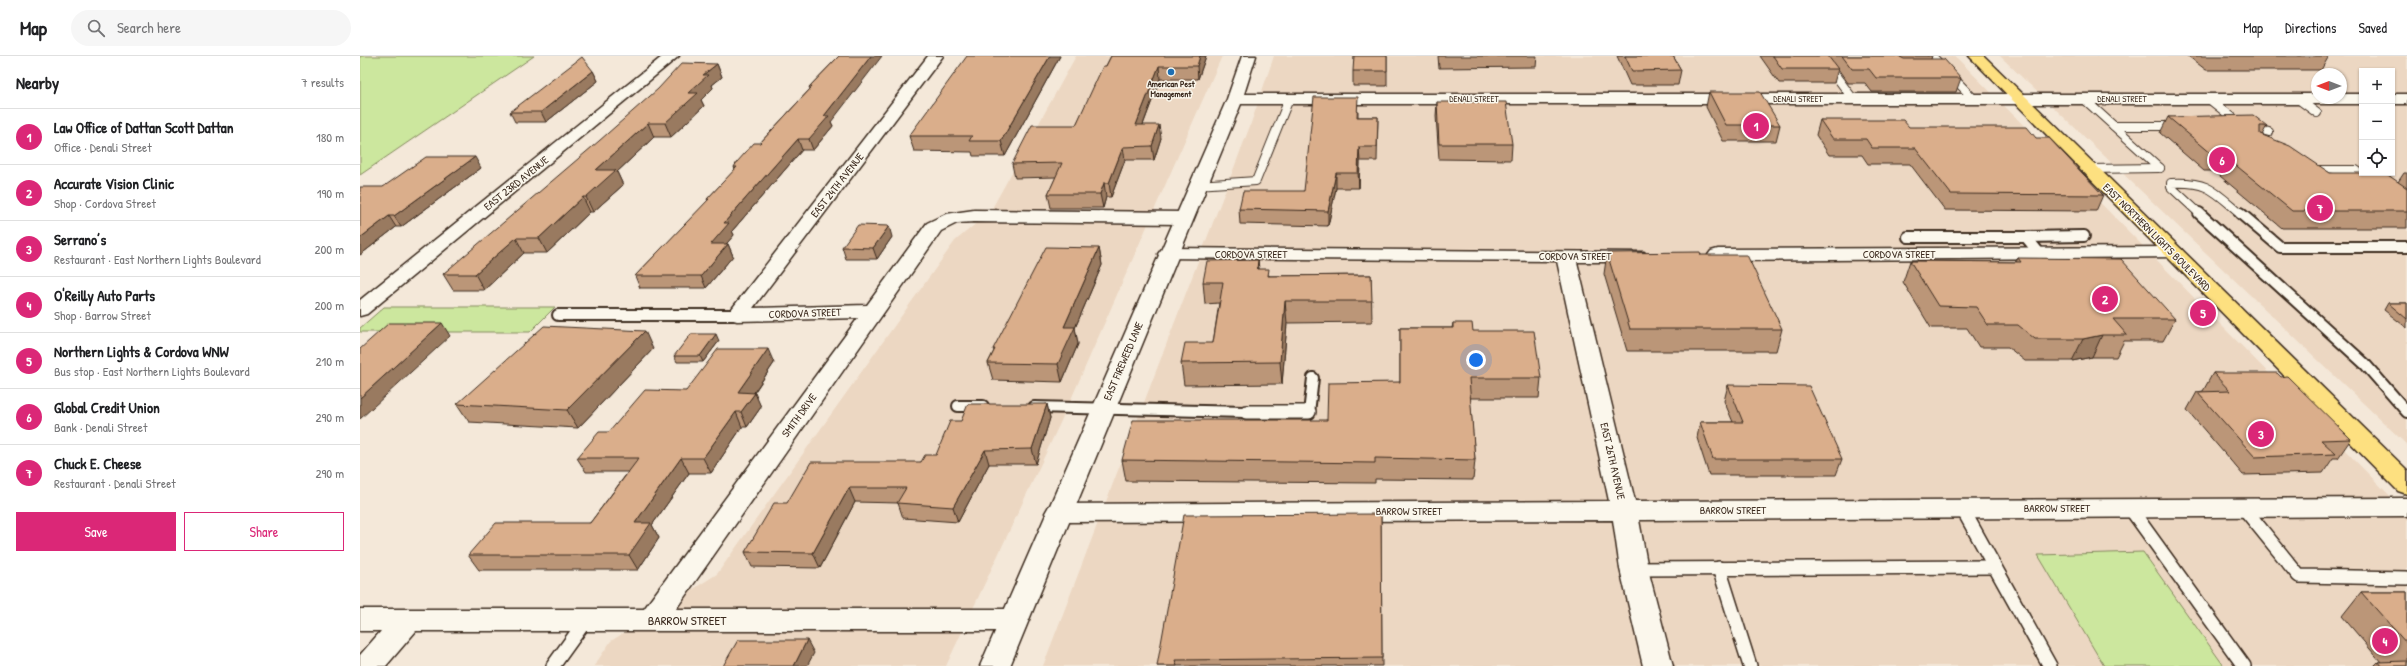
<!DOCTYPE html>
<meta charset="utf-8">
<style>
:root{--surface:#fff;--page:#f6f6f6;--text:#202124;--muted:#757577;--line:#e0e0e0;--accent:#db2777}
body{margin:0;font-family:"Patrick Hand",sans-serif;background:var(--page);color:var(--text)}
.controls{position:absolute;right:12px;top:12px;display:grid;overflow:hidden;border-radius:0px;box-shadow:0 1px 3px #0004}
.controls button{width:36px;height:36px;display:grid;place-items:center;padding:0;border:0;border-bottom:1px solid var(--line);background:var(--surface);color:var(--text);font:20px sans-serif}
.compass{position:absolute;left:1951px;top:12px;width:36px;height:36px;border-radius:50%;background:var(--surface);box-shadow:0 1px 3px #0004;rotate:270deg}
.you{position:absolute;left:1116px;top:304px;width:14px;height:14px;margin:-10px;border:3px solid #fff;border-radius:50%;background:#1a73e8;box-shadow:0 0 0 6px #1a73e833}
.badge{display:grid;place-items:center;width:26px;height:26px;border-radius:50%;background:var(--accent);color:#fff;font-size:13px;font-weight:700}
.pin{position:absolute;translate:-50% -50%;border:2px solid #fff;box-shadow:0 1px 4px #0006}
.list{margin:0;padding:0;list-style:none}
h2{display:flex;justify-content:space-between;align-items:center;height:52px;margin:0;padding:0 16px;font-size:17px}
h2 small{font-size:13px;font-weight:400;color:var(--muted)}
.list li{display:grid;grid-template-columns:26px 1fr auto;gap:12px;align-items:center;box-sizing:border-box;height:56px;padding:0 16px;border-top:1px solid var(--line)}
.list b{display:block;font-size:15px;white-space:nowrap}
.list p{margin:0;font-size:13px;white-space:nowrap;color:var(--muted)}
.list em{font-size:13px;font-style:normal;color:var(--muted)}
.actions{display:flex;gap:8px;padding:12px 16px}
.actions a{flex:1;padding:9px 0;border:1px solid var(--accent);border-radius:0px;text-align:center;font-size:14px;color:var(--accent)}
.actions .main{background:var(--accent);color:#fff}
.icon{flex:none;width:22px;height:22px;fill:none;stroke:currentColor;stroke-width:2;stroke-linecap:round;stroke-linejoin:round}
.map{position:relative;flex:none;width:2047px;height:610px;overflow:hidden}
header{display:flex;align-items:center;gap:24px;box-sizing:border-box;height:56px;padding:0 20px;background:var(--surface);border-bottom:1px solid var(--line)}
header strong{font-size:19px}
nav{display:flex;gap:22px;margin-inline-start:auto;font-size:14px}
.search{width:280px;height:36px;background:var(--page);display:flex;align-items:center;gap:10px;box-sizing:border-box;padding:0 14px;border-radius:22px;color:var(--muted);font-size:15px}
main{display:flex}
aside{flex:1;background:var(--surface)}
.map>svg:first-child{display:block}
.built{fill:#ecd7c2;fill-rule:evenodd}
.green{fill:#cce79e;stroke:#84885e}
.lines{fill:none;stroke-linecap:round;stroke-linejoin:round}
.lane-far2-casing{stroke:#3b2a1e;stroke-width:10}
.lane-far1-casing{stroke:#3b2a1e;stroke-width:14}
.lane-casing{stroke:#3b2a1e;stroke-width:16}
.street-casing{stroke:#3b2a1e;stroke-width:3}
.secondary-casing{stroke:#3b2a1e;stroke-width:3}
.primary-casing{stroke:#3b2a1e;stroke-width:3}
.lane-far2{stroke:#fbf7ec;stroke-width:8}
.lane-far1{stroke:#fbf7ec;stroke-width:10}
.lane{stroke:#fbf7ec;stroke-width:13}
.street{fill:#fbf7ec;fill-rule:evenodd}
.secondary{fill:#fbf7ec;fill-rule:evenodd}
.primary{fill:#fde080;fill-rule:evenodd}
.wall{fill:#bb9678;stroke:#3b2a1e}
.shaded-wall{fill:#997a61;stroke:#3b2a1e}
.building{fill:#daae8b;stroke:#3b2a1e}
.poi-dot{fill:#1f6fb2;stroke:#fbf7ec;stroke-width:1.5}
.labels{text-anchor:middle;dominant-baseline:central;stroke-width:3;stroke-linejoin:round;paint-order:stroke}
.far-poi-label{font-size:9px;font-weight:bold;fill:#3b2a1e;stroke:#fbf7ec}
.far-street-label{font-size:9px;fill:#3b2a1e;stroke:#fbf7ec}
.street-label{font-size:11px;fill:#3b2a1e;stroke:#fbf7ec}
.near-street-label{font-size:13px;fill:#3b2a1e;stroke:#fbf7ec}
</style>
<header>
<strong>Map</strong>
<div class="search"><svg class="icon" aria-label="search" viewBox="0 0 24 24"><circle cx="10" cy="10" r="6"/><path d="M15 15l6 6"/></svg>Search here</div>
<nav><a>Map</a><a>Directions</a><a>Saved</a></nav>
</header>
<main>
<aside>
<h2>Nearby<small>7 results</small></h2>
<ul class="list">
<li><span class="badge">1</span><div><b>Law Office of Dattan Scott Dattan</b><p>Office · Denali Street</p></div><em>180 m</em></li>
<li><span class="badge">2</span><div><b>Accurate Vision Clinic</b><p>Shop · Cordova Street</p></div><em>190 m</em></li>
<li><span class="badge">3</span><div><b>Serrano’s</b><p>Restaurant · East Northern Lights Boulevard</p></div><em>200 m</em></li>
<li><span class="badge">4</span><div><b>O'Reilly Auto Parts</b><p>Shop · Barrow Street</p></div><em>200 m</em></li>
<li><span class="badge">5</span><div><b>Northern Lights &amp; Cordova WNW</b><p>Bus stop · East Northern Lights Boulevard</p></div><em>210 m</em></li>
<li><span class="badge">6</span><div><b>Global Credit Union</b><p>Bank · Denali Street</p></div><em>290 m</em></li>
<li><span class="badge">7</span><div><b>Chuck E. Cheese</b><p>Restaurant · Denali Street</p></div><em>290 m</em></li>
</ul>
<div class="actions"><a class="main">Save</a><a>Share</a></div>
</aside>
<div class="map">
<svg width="2047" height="610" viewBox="0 0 2047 610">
<rect width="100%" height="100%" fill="#f4e8d9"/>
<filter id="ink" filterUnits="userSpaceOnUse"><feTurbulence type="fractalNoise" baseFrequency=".025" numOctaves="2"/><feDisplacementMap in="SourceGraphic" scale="8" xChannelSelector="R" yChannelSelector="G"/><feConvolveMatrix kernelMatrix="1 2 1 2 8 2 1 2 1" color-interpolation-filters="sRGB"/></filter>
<g filter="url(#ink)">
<!-- built -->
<g class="built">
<polygon points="716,0 862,0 708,350 586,610 234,610 251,585 357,518 595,185 630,156"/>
<polygon points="914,0 1595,0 2047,457 2047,610 683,610 890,70"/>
<path d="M1640,0H2047V389L1668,27ZM2002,15H2032V117H2002ZM1957,18H1981V42H1957Z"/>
</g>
<!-- green -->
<g class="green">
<polygon points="0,0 174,0 0,119"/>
<polygon points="24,251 195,251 170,276 0,276 0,272"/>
<polygon points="1783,496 1864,610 1744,610 1678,499"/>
</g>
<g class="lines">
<!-- lane-far2 casing -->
<g class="lane-far2-casing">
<g id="lane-far2">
<polyline points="1461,0 1493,43"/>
<polyline points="1572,0 1614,43"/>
<polyline points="1724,43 1800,112"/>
<polyline points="1849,43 1882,69"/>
<polyline points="1938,43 1957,57"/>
<polyline points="1754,70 1817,70"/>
<polyline points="1890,71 1909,76"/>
<polyline points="1729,113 1800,112"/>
<polyline points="1951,114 1996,114 2011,125"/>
<polyline points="837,129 896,125 929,43"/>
<path d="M1840,158L1811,131V127C1849,125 1854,135 1881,158"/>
</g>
</g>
<!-- lane-far1 casing -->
<g class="lane-far1-casing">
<g id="lane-far1">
<polyline points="1839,157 2005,308 2047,356"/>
<polyline points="1880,157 1920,191 2047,191"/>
<polyline points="1548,181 1666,181 1680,198"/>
<polyline points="1666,181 1724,180"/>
<polyline points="198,259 377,259"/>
<polyline points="598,350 623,350"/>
<polyline points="674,351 925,357"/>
<polyline points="949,357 953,322"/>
</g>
</g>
<!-- lane casing -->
<g class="lane-casing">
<g id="lane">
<polyline points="886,356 949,356"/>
<polyline points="1883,451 1939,520 2047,522"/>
<polyline points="1602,452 1690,610"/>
<polyline points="1770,452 1884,610"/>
<polyline points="1359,512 1390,610"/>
<polyline points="1274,513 1634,511"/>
<polyline points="193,610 226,564"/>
</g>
</g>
<!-- street casing -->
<g class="street-casing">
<g id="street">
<polygon points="303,0 319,0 7,258 0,260 0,244"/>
<polygon points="568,0 583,0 393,252 507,249 567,167 586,158 614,154 823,156 830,158 832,162 830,166 823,168 614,166 597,167 581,175 316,553 654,553 664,556 668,564 664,572 654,575 56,575 26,610 0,610 0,599 21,575 0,575 0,553 284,553 498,262 377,265 370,263 367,259"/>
<polygon points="1814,191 1821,193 1824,197 1821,201 1358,205 1351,203 1348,199 1351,195 1358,193"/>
<polygon points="808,192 1284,196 1287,200 1284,204 1277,206 1217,206 1275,445 2047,442 2047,460 1279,464 1288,513 1313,610 1283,610 1260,513 1253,464 698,466 689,464 685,457 689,450 698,448 1249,445 1197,205 801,202 798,198 801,194"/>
</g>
</g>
<!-- secondary casing -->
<g class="secondary-casing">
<g id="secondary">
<polygon points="882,0 896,0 884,38 1957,38 1957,42 1981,42 1981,38 2002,38 2002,48 881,48 650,610 620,610 867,43"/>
<rect x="2032" y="38" width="15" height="10"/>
</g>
</g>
<!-- primary casing -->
<g class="primary-casing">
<polygon id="primary" points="1609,0 1624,0 2047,414 2047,438 2038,435"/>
</g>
<!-- lane-far2 -->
<use href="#lane-far2" class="lane-far2"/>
<!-- lane-far1 -->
<use href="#lane-far1" class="lane-far1"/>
<!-- lane -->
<use href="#lane" class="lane"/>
<!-- street -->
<use href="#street" class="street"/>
<!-- secondary -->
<use href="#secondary" class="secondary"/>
<!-- primary -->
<use href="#primary" class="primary"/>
</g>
<!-- wall -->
<g class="wall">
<polygon points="479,0 471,66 473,70 453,94 442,94 372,175 374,179 366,188 368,188 373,200 346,232 280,232 275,220 348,145 347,143 375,114 374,111 400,87 450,33 449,31"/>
<polygon points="700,0 645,100 613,100 612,96 554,95 549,80"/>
<polygon points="751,0 846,0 838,23 800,23 783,69 801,82 794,104 765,104 751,141 746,141 743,152 691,152 688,138 696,121 655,122 652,108 716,69"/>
<polygon points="1027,0 1027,30 993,30 993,15"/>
<polygon points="1078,0 1177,0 1176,11 1079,12"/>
<polygon points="1257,0 1313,0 1321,14 1318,29 1270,29"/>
<polygon points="1400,0 1572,0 1571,3 1601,22 1596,36 1512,36 1505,27 1488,27 1478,13 1474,27 1419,27"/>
<polygon points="1828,0 1969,0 1961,14 1846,14"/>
<polygon points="357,8 362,21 352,29 353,32 341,44 344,50 311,81 294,81 257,116 263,129 233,156 230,156 187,197 164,197 124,234 93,234 83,218"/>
<polygon points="233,15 238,25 186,66 155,66 150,56"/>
<polygon points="1349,36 1420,69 1416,85 1363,85 1346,51"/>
<polygon points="1077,46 1152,88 1151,104 1079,103 1076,60"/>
<polygon points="998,55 998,61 1018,61 1017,105 1000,105 999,132 976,132 968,170 880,168 879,153 944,135"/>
<polygon points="1808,61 1907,70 1902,79 1970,117 2038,126 2044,117 2047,117 2047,172 1922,172 1854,115 1844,115 1800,77"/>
<polygon points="1460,64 1676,82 1743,139 1736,155 1585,154 1550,108 1508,108 1502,99 1469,99 1456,79"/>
<polygon points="121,112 41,171 36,171 0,199 23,131"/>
<polygon points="532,181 517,203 486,203 482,191"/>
<polygon points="739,192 742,209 715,272 718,288 702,326 633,324 628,307 634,295 633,293"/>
<polygon points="1247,197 1341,199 1422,273 1416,295 1267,295 1244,218"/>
<polygon points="1658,202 1815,263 1803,285 1764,285 1756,301 1732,301 1712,305 1665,305 1648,291 1619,291 1607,272 1571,272 1543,226 1550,205 1656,206"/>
<polygon points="898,204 899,213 910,220 1011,219 1012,266 927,267 922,328 824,329 821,307 853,287 859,247 845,248 843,226"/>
<polygon points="2028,247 2047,247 2047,272 2024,254"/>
<polygon points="1093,267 1113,275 1181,322 1179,342 1110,342 1115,404 1113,424 1015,423 1015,427 766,425 762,404 967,364 1040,326 1040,272 1092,272"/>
<polygon points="359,285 343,306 317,306 314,300"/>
<polygon points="293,293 218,372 109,366 97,348"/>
<polygon points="414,307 394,337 401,351 387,371 382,371 351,417 329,417 292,469 299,482 278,514 119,514 108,499 230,467 268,416 226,416 217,402 249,376 326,335"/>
<polygon points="1853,317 1921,321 1991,383 1978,402 1973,402 1963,417 1883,419 1827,354 1837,336 1843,335"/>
<polygon points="1368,329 1482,403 1476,419 1349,419 1337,382 1340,366 1373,366 1364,345"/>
<polygon points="687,348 690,362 676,408 629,408 598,466 543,462 538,447 495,446 460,512 392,511 385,496 427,447 561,406 576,399 601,365"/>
<polygon points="1021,458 1022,610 797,610"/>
<polygon points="2001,536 2047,536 2047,610 2014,610 2018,606 2021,606 1982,560"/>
</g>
<!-- shaded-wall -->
<g class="shaded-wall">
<polygon points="511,0 522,0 471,66 473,70 453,94 449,83 464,60"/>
<polygon points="690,0 700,0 645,100 641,85"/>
<polygon points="840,0 846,0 838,23 837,10"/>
<polygon points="357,8 362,21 352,29 353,32 341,44 344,50 311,81 305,67 328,37 343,19"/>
<polygon points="799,10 800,23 778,82 776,69"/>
<polygon points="233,15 238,25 186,66 181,56"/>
<polygon points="288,67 294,81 257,116 263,129 233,156 226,141 236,114"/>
<polygon points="799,69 801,82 794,104 792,90"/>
<polygon points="438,83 442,94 372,175 374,179 356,200 351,188 364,167"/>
<polygon points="763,91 765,104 751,141 749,127"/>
<polygon points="999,91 1000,105 999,132 998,117"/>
<polygon points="115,101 121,112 41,171 34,160"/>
<polygon points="976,117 976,132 968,170 968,155"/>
<polygon points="744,127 746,141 743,152 740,138"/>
<polygon points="223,141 230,156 187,197 179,182"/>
<polygon points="29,160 36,171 0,199 0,182"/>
<polygon points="529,170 532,181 517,203 513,192"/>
<polygon points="156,182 164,197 124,234 115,218"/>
<polygon points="368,188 373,200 346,232 341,220"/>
<polygon points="739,192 742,209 715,272 718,288 702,326 698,308 704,271"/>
<polygon points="898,204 900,225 897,213"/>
<polygon points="925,245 927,267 922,328 920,306"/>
<polygon points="82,267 90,280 0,363 0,342"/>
<polygon points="285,275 293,293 218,372 207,354"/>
<polygon points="356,278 359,285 343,306 340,300"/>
<polygon points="1742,279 1732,301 1712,305 1723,283"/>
<polygon points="408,293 414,307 384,351 378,336"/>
<polygon points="395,337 401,351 387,371 381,356"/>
<polygon points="687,348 690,362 676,408 672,393"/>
<polygon points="376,356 382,371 351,417 343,402"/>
<polygon points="625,394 629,408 598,466 593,451"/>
<polygon points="321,402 329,417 292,469 299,482 278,514 269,499 275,467"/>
<polygon points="489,432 495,446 460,512 453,497"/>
<polygon points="447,584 454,597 447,610 434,610"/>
</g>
<!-- building -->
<g class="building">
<polygon points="479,0 511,0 464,60 469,60 449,83 438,83 364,167 369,167 351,188 368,188 341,220 275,220 349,143 347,143 377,111 374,111 377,106 394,87 400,87 452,31 449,31"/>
<polygon points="607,0 690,0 641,85 609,85 612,80 549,80"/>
<polygon points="751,0 840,0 837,10 799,10 776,69 799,69 792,90 763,91 749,127 744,127 740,138 688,138 702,107 652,108 672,69 716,69 743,10 746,10"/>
<polygon points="994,0 1027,0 1027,15 993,15"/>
<polygon points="1265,0 1313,0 1321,14 1272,15"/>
<polygon points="1413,0 1468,0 1478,13 1422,13"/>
<polygon points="1482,0 1539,0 1540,1 1544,3 1584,3 1601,22 1516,22 1509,13 1492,13"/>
<polygon points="222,1 233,15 181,56 150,56"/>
<polygon points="322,7 357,8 343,19 348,19 328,37 338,37 305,67 288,67 236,114 256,114 226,141 223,141 179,182 156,182 115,218 83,218 239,85 298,33"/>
<polygon points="1349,36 1400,36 1420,69 1366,69"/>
<polygon points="954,41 998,41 997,61 1018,61 1017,91 999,91 998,117 976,117 968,155 879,153 883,135 944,135"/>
<polygon points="1077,46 1146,46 1152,88 1079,88"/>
<polygon points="1893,59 1907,70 1900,70 1900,78 1930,90 1970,117 2025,117 2047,132 2047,155 1932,155 1862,98 1852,98 1808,61"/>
<polygon points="1460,64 1543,64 1549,71 1667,71 1676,82 1689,82 1743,139 1591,138 1555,92 1512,92 1506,83 1473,83"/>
<polygon points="66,101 115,101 34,160 29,160 0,182 0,131 23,131"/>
<polygon points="498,169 529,170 513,192 482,191"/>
<polygon points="686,191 739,192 704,271 715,271 698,308 628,307 635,293 633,293"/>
<polygon points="1340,196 1341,199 1387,199 1422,273 1270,273 1247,197"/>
<polygon points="1658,202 1761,203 1815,263 1753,263 1767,279 1742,279 1723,283 1675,283 1658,269 1628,269 1616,251 1578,250 1550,205 1661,206"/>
<polygon points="898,204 897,213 909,213 908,220 1011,219 1012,245 925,245 920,306 821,307 825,287 853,287 863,226 843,226 847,205"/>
<polygon points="2028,247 2047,247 2047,263"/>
<polygon points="29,267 82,267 0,342 0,293"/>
<polygon points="1093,267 1112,267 1113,275 1174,275 1181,322 1109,322 1115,404 1015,402 1015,407 762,404 773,364 967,364 968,327 1040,326 1040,272 1093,272"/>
<polygon points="184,270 285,275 207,354 97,348"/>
<polygon points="331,278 356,278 340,300 314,300"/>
<polygon points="358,293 408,293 378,336 395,337 381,356 376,356 343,402 321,402 275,467 291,467 269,499 108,499 136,467 230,467 279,402 217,402 239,376 249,376 285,334 326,335"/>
<polygon points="1853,317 1917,317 1921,321 1927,320 1991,383 1961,384 1976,398 1895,401 1837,336 1870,335"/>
<polygon points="1368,329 1449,330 1482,403 1353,403 1340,366 1383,366"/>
<polygon points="608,348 687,348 672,393 625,394 593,451 537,447 546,432 489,432 453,497 385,496 414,447 427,447 451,406 561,406 565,399 576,399 590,365 601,365"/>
<polygon points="1021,458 1022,602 815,604 817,610 797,610 824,459"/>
<polygon points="2001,536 2047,536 2047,588"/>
<polygon points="378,584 447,584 434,610 363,610"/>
<polygon points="2047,605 2047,610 2021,610 2018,606"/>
</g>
</g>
<!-- markers -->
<circle class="poi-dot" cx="811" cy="16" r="4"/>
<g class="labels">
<!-- far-poi labels -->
<g class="far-poi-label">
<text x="811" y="28">American Pest<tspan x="811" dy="10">Management</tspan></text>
</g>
<!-- far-street labels -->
<g class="far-street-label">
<text x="1114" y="43">DENALI STREET</text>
<text x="1438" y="43">DENALI STREET</text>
<text x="1762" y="43">DENALI STREET</text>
</g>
<!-- street labels -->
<g class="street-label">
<text transform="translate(156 127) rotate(-39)">EAST 23RD AVENUE</text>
<text transform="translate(477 129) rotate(-52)">EAST 24TH AVENUE</text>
<text transform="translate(1797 181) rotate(45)">EAST NORTHERN LIGHTS BOULEVARD</text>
<text x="891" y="198">CORDOVA STREET</text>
<text x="1539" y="198">CORDOVA STREET</text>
<text x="1215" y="200">CORDOVA STREET</text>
<text transform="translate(445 257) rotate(-2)">CORDOVA STREET</text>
<text transform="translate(763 305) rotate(-67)">EAST FIREWEED LANE</text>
<text transform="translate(439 359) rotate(-54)">SMITH DRIVE</text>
<text transform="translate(1253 405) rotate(77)">EAST 26TH AVENUE</text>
<text x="1697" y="452">BARROW STREET</text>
<text x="1373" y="454">BARROW STREET</text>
<text x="1049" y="455">BARROW STREET</text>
</g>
<!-- near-street labels -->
<g class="near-street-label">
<text x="327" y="564">BARROW STREET</text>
</g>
</g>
</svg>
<div class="controls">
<button>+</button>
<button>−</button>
<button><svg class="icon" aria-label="locate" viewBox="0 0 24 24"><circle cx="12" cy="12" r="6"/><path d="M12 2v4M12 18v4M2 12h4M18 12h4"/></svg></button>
</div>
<svg class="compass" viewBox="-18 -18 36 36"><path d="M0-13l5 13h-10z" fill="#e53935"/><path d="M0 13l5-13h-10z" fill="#757577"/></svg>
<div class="you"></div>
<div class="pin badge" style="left:1396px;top:70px">1</div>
<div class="pin badge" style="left:1745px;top:243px">2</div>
<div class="pin badge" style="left:1901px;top:378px">3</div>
<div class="pin badge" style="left:2025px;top:585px">4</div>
<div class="pin badge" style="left:1843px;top:257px">5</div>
<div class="pin badge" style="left:1862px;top:104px">6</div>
<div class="pin badge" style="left:1960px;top:152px">7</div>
</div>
</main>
